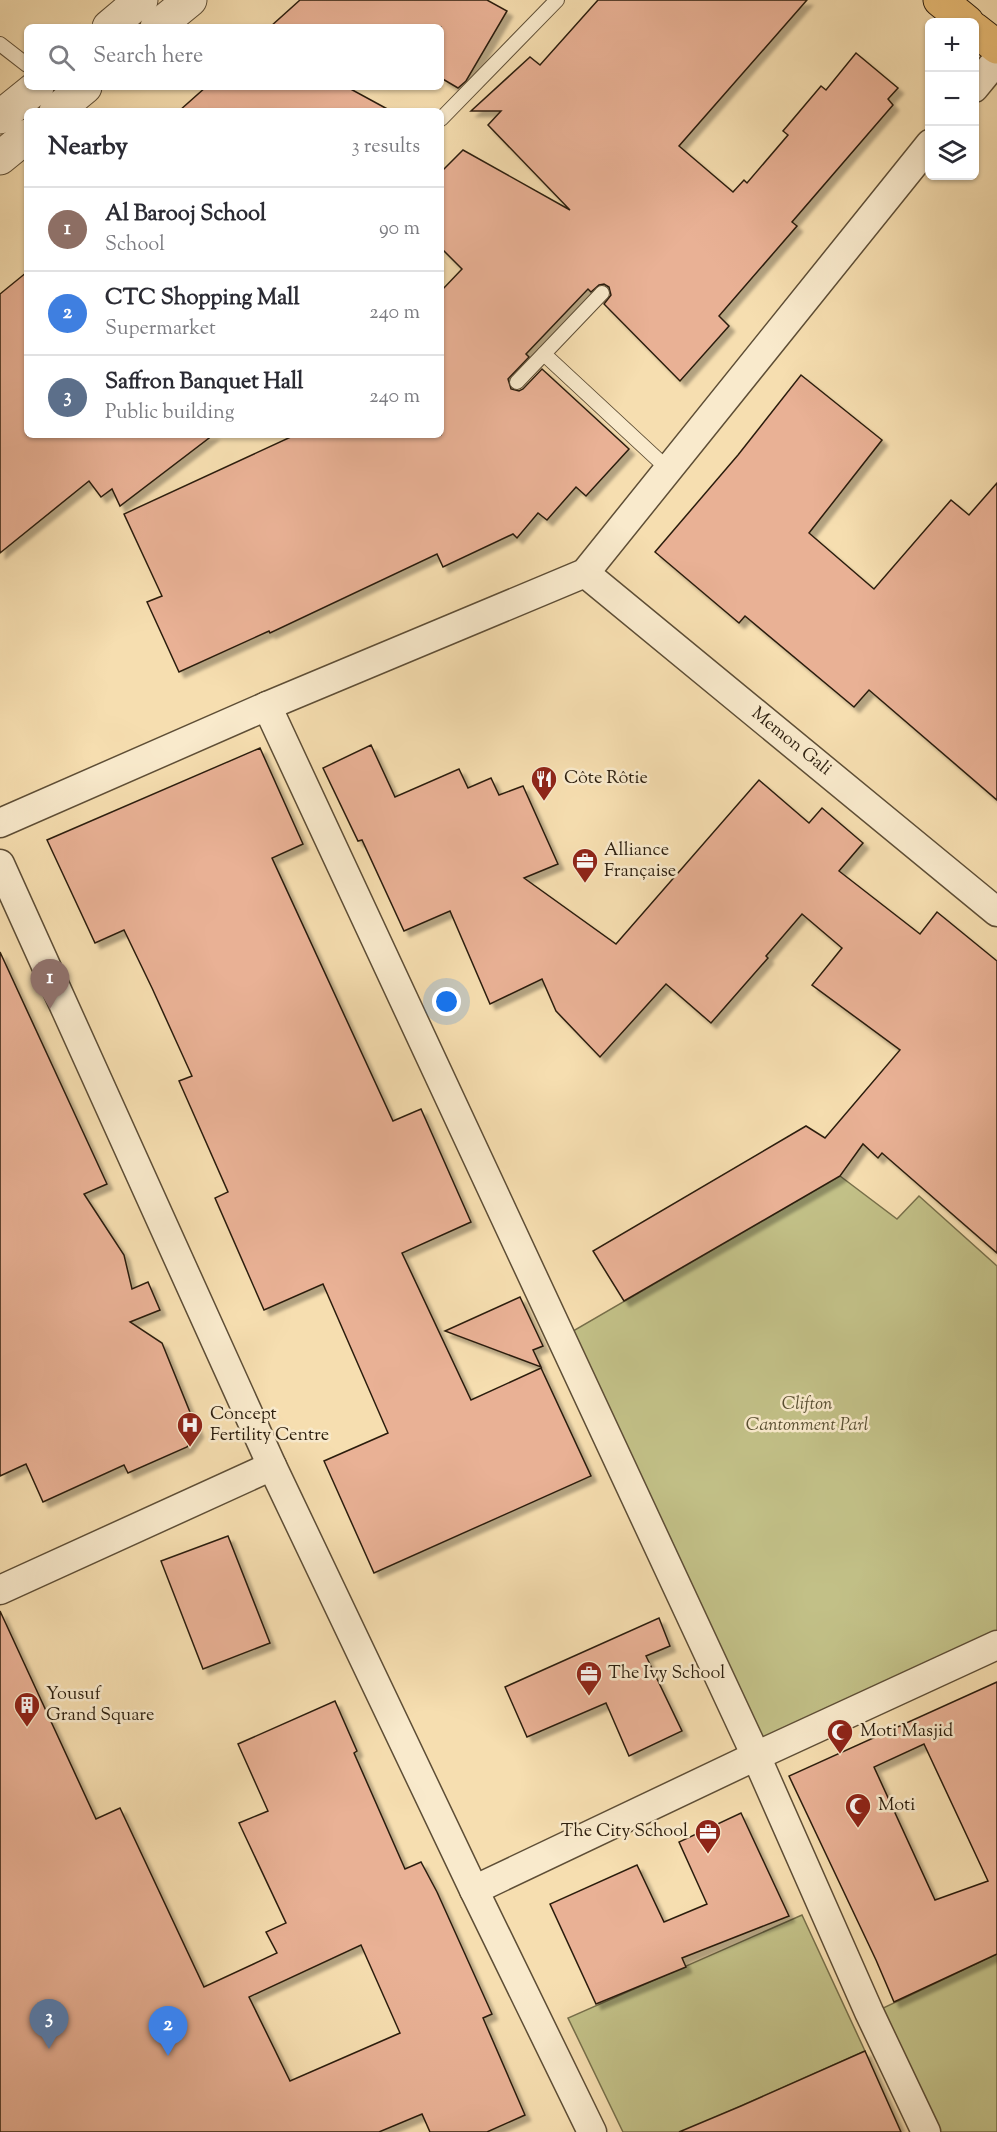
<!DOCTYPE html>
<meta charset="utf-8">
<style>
:root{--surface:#fff;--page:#f2f2f3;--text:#2b2b33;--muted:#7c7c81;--line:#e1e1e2;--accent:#8f2418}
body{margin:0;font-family:"Sorts Mill Goudy",serif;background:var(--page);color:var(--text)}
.controls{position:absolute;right:18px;top:18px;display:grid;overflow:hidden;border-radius:9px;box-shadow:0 2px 4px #0004}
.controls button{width:54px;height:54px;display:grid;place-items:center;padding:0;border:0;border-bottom:2px solid var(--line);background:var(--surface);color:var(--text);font:30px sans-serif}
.you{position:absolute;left:447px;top:1002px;width:21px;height:21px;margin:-15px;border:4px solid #fff;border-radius:50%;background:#1a73e8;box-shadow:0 0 0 9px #1a73e833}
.badge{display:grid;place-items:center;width:39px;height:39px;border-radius:50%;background:var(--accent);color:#fff;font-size:20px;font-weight:700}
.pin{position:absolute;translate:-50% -50px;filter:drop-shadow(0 2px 3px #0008)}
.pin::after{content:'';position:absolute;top:32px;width:21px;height:18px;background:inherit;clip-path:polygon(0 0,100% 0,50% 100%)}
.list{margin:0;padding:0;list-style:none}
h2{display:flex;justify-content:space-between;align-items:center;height:78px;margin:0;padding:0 24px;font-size:26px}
h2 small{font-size:20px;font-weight:400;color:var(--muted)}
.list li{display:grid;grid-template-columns:39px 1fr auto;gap:18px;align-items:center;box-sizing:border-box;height:84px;padding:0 24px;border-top:2px solid var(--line)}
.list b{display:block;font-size:22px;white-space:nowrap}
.list p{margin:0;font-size:20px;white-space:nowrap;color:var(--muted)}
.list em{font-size:20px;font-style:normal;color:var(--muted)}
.icon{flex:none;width:33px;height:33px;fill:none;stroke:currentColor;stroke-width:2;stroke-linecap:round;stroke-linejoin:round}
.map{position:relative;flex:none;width:997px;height:2132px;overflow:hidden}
.search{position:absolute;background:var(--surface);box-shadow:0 2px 4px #0004;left:24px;top:24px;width:420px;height:66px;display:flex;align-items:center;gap:15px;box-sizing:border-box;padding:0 21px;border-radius:9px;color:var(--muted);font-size:22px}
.panel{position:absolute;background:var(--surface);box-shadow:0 2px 4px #0004;left:24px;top:108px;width:420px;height:330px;border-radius:9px}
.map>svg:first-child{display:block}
.green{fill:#c2c087;stroke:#776f4a;stroke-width:1.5}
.building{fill:#e9b195;stroke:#2c1e0e;stroke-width:1.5;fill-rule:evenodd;filter:url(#shadow)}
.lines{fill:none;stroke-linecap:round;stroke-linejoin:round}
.service-casing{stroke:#5e4e36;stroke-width:16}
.minor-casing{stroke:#5e4e36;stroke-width:31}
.tertiary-casing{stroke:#5e4e36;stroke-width:35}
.primary-casing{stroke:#2c1e0e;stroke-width:35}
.service{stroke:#f9eacc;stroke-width:14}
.minor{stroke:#f9eacc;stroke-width:28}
.tertiary{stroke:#f9eacc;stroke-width:33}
.primary{stroke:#ebbf78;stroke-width:33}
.labels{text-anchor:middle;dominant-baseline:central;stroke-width:5;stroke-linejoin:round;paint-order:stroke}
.street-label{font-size:18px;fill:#2c1e0e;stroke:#f9eacc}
.poi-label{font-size:18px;fill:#2c1e0e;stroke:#f9eacc;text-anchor:start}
.park-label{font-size:18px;font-style:italic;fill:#594f32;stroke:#f9eacc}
</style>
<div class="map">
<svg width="997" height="2132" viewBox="0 0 997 2132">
<defs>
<filter id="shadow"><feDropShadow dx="5.5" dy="5.5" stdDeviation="1.5" flood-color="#0004"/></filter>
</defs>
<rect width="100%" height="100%" fill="#f6deb0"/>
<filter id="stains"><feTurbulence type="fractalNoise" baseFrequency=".00333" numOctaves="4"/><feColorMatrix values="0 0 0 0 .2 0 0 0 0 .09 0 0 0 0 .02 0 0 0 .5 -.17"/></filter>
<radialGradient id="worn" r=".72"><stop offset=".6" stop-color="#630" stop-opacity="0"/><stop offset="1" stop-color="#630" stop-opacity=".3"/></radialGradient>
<!-- green -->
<g class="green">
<polygon points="840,1176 897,1219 919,1196 997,1266 997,1645 756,1756 561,1338"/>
<polygon points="802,1915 865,2051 682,2132 623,2132 568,2018"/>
<polygon points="997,1954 997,2132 936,2132 881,2009"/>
</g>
<!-- building -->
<g class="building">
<polygon points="300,0 487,0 507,11 466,81 458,88 441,78 441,27 270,27"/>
<polygon points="598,0 807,0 679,146 733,192 744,180 747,183 788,135 783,131 821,86 826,90 856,53 898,88 888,99 893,105 792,222 797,226 719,316 729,326 680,381 604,304 611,295 609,287 604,284 599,285 591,292 588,289 526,354 529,357 508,379 511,389 519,391 523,389 542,369 629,449 586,496 576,487 547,520 538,513 517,538 513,534 443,567 437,554 270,633 269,631 179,672 147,602 162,596 124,514 295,435 441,435 441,291 462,269 441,248 441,172 463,150 570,210 488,125 501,111 471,111 530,57 540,65"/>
<polygon points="206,87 347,87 391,111 179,111"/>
<polygon points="27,272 27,435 213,435 120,506 112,489 101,497 89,481 0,553 0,294"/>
<polygon points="801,375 882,440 809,533 874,589 951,500 969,515 997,483 997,800 869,690 854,707 745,616 739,623 655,552 738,455"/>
<polygon points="371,745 395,797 459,769 468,788 491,778 499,795 523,786 558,864 524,878 616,944 759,780 809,823 822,808 863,843 839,871 920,934 937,912 997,961 997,1253 882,1153 878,1158 863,1144 840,1176 624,1301 593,1251 806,1126 825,1138 900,1050 812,985 842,948 802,914 766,956 768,958 711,1023 666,984 600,1057 556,1011 542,979 490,1004 450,911 404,931 362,840 358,841 323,768"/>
<polygon points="260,748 303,844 272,858 393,1121 421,1109 471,1222 402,1253 471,1400 541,1368 591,1476 374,1573 324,1461 388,1433 323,1284 264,1310 215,1198 228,1192 179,1081 192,1076 152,988 124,930 95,943 47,840"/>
<polygon points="0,952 107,1184 84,1194 124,1255 132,1289 148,1282 160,1310 130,1322 162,1343 198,1432 187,1447 128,1473 124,1465 43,1502 26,1464 0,1476"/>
<polygon points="520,1297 543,1346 533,1350 541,1367 445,1331"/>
<polygon points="228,1536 270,1643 203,1669 161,1561"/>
<path d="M0,1611L96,1819L120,1808L204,1987L277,1953L266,1932L286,1923L239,1823L268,1811L238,1744L335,1701L357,1751L354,1753L405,1869L421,1862L437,1892L492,2014L483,2018L525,2115L487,2132H430L422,2114L379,2132H0ZM361,1945L400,2033L290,2081L249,1997Z"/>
<polygon points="659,1618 670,1646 646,1656 682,1731 629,1756 606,1703 527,1737 505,1687"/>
<path d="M997,1682V1954L894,2002L876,1960L789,1776ZM924,1744L988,1881L935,1900L874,1767Z"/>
<polygon points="741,1813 789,1916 682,1958 686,1967 596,2004 550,1904 637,1865 664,1922 707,1904 679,1842"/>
<polygon points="865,2051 901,2132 679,2132 741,2106"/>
</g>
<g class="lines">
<!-- service casing -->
<g class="service-casing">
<g id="service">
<polyline points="0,44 27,65"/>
<polyline points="441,119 557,0"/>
<polyline points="544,354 668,469"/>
<polyline points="517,382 602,293"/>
</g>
</g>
<!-- minor casing -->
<g class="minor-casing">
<g id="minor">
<polyline points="974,88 997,60"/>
<polyline points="585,573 997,912"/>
<polyline points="267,706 756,1756 869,2012 926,2132"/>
<polyline points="0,823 267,706 585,573 930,144"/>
<polyline points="0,864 272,1466 474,1890 592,2132"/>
<polyline points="0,1590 272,1466"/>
<polyline points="474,1890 756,1756 997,1645"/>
</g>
</g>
<!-- tertiary casing -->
<g class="tertiary-casing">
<g id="tertiary">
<polyline points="109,27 141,0"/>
<polyline points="157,27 190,0"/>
<polyline points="56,111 85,87"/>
<polyline points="0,117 37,87"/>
<polyline points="0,158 27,136"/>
</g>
</g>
<!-- primary casing -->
<g class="primary-casing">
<g id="primary">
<polyline points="940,0 967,22"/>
<polyline points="974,29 997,47"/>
</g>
</g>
<!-- service -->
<use href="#service" class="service"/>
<!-- minor -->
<use href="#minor" class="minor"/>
<!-- tertiary -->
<use href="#tertiary" class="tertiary"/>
<!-- primary -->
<use href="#primary" class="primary"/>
</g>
<!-- icons -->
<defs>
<g id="restaurant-pin" transform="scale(1.35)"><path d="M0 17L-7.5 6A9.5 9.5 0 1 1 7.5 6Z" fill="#8f2418" stroke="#f9eacc"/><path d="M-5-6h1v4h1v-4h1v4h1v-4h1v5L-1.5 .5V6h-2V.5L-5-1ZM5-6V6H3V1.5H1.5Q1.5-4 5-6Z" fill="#fff"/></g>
<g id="office-pin" transform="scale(1.35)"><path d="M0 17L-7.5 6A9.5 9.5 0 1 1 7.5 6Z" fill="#8f2418" stroke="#f9eacc"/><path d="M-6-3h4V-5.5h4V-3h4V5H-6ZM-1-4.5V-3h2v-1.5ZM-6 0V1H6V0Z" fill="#fff"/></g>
<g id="hospital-pin" transform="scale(1.35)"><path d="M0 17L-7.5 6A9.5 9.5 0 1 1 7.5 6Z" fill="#8f2418" stroke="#f9eacc"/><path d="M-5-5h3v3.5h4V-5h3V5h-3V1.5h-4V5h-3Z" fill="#fff"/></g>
<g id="building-pin" transform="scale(1.35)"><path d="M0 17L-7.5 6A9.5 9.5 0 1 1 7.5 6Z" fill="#8f2418" stroke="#f9eacc"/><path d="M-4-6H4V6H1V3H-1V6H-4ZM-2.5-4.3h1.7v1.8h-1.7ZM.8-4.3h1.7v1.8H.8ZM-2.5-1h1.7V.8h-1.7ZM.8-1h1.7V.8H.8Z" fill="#fff"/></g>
<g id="mosque-pin" transform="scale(1.35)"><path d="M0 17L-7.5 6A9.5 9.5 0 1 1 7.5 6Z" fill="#8f2418" stroke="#f9eacc"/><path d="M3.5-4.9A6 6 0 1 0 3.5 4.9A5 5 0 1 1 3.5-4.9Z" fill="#fff"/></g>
</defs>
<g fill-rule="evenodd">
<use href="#restaurant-pin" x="544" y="779"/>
<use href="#office-pin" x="585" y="861"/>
<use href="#hospital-pin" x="190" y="1425"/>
<use href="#office-pin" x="589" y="1674"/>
<use href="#building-pin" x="27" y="1705"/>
<use href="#mosque-pin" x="840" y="1732"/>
<use href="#mosque-pin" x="858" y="1806"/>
<use href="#office-pin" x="708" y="1832"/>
</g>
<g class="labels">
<!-- street labels -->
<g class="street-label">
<text transform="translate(791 742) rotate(39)">Memon Gali</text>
</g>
<!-- poi labels -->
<g class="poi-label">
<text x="564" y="779">Côte Rôtie</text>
<text x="604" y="851">Alliance<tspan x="604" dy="21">Française</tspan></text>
<text x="210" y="1415">Concept<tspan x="210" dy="21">Fertility Centre</tspan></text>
<text x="608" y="1674">The Ivy School</text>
<text x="46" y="1695">Yousuf<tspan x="46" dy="21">Grand Square</tspan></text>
<text x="860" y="1732">Moti Masjid</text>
<text x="878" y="1806">Moti</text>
<text x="688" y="1832" text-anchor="end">The City School</text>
</g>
<!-- park labels -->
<g class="park-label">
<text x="807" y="1405">Clifton<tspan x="807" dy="21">Cantonment Parl</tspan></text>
</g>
</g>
<rect width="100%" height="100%" filter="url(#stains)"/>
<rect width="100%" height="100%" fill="url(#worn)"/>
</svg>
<div class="controls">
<button>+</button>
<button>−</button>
<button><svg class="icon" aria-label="layers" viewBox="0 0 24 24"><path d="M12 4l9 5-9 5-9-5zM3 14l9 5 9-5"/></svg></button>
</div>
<div class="you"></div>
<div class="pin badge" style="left:50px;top:1009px;background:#8d6e63">1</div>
<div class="pin badge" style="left:168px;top:2056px;background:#3f7fe0">2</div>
<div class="pin badge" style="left:49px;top:2049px;background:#5c6f8a">3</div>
<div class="search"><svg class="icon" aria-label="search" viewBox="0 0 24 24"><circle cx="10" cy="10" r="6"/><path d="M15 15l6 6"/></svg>Search here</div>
<section class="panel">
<h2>Nearby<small>3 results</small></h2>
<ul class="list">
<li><span class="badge" style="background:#8d6e63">1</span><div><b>Al Barooj School</b><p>School</p></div><em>90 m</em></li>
<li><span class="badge" style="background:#3f7fe0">2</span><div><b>CTC Shopping Mall</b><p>Supermarket</p></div><em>240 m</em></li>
<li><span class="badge" style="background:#5c6f8a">3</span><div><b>Saffron Banquet Hall</b><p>Public building</p></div><em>240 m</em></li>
</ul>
</section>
</div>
